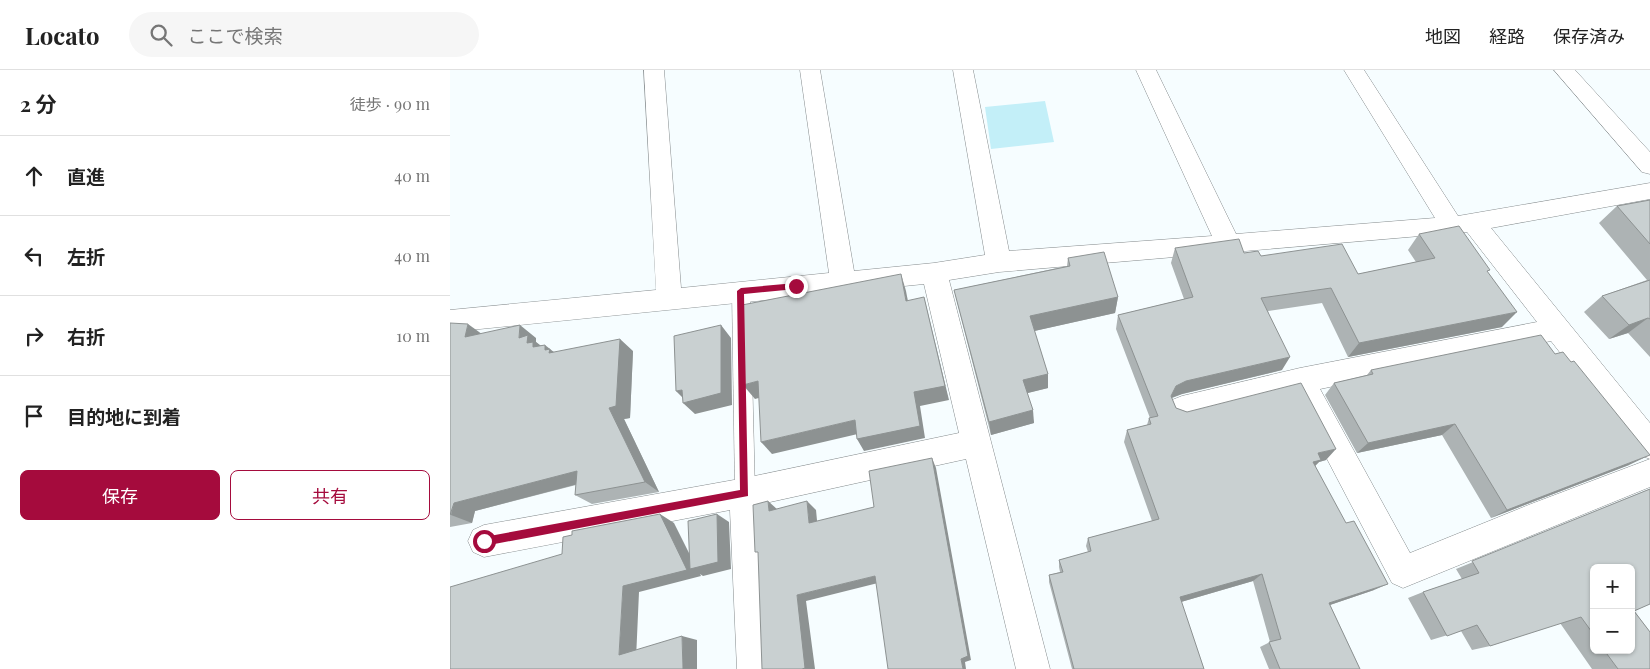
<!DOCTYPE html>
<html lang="ja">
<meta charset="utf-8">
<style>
:root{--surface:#fff;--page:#f6f6f6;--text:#222;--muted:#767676;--line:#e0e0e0;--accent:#a50b3d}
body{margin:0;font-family:"Playfair Display","Noto Sans JP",serif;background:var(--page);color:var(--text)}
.controls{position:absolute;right:15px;bottom:15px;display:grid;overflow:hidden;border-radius:8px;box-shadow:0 1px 4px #0004}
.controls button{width:45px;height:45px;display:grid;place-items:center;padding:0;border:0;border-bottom:1px solid var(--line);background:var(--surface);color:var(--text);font:25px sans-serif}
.stop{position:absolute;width:15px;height:15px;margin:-11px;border:4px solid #a50b3d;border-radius:50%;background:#fff}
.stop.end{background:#a50b3d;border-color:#fff;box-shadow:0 1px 5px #0008}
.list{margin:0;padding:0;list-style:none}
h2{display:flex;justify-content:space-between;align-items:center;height:65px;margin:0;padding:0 20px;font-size:21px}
h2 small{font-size:16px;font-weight:400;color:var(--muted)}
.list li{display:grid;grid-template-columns:32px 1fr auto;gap:15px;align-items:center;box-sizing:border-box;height:80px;padding:0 20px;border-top:1px solid var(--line)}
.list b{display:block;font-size:19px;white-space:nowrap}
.list em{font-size:16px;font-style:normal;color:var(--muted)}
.actions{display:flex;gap:10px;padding:15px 20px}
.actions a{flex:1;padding:11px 0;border:1px solid var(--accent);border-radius:8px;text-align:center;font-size:18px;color:var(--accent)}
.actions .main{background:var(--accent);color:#fff}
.icon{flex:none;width:28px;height:28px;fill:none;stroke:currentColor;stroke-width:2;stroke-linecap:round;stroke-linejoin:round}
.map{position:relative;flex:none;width:1200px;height:599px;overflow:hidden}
header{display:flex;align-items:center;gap:30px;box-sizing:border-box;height:70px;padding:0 25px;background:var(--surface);border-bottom:1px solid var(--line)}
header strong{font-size:24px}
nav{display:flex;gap:28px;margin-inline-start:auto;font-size:18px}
.search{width:350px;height:45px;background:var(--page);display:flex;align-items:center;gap:12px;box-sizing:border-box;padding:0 18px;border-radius:28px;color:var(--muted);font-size:19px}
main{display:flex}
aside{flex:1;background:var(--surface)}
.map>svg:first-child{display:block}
.green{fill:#c3eff8}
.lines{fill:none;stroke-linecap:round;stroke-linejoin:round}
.lane-casing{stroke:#858b8d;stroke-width:1}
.street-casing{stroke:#858b8d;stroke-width:1}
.lane{fill:#fff;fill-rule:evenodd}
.street{fill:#fff;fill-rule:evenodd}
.wall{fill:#adb3b4;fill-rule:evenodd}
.shaded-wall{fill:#8d9292}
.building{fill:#c9d0d1;stroke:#8d9292}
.route{fill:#a50b3d}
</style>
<header>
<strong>Locato</strong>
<div class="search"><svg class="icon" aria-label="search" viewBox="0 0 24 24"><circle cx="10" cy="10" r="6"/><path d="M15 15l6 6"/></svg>ここで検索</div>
<nav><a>地図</a><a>経路</a><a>保存済み</a></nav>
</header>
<main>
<aside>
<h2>2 分<small>徒歩 · 90 m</small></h2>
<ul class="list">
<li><svg class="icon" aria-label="ahead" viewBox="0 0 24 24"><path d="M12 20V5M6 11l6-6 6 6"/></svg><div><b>直進</b></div><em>40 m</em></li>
<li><svg class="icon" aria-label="left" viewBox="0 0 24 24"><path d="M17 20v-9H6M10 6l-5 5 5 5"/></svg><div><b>左折</b></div><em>40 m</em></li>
<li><svg class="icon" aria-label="right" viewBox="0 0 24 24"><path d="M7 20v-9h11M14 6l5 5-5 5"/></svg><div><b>右折</b></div><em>10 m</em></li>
<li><svg class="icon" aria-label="arrive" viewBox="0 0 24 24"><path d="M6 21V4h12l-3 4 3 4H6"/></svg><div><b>目的地に到着</b></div></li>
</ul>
<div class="actions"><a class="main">保存</a><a>共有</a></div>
</aside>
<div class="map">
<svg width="1200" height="599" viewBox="0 0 1200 599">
<rect width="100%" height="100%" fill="#f6fdff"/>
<!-- green -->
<polygon class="green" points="595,31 604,72 541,79 535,37"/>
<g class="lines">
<!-- lane casing -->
<g class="lane-casing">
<polygon id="lane" points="291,214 297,216 300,221 305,423 302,430 295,433 288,430 285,423 282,221 285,216"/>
</g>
<!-- street casing -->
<g class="street-casing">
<g id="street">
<polygon points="194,0 214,0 231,218 379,203 350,0 370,0 404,201 484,193 535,185 503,0 523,0 559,181 762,166 686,0 706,0 786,164 985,148 894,0 914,0 1008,146 1200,113 1200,129 1041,158 1200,353 1200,389 1190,385 1101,271 870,319 960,483 1081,434 1200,389 1200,417 953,518 942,513 843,324 732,352 722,348 718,339 722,330 732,326 850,298 1087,252 1017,162 549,202 499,210 600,599 566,599 516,389 311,434 321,599 287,599 280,440 34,487 23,482 18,471 23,460 34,455 295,408 509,363 474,214 0,262 0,240 206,220"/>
<polygon points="1104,0 1125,0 1200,82 1200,104 1192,102"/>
</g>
</g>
<!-- lane -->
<use href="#lane" class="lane"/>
<!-- street -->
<use href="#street" class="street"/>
</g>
<!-- wall -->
<g class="wall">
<polygon points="1200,130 1200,287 1178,263 1159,269 1134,242 1152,226 1197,210 1149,153 1167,136"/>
<polygon points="969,164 1038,203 1052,257 898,287 872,233 818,241 832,300 732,324 722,328 726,338 876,390 869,392 865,396 924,520 880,535 910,599 819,599 810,577 820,572 803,511 731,532 754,599 622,599 599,512 599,505 610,502 609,497 609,490 638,482 636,476 638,468 702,451 674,372 677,360 697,355 699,348 700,348 666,259 668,245 734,229 721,193 725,178 794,183 908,204 966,192 958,180"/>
<polygon points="618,188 668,227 665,243 584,261 598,304 598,318 577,323 584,353 541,365 508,236 504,220 617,196"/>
<polygon points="0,253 32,264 86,268 86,272 90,276 104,282 183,281 180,348 174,349 209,422 142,434 125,425 126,415 25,441 22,453 0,457"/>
<polygon points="921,300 1179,395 1041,448 992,365 907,383 875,325 884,313 917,305"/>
<path d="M1200,419V534L1184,541L1200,562V599H1142L1110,553L1040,576L1022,580L1011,561L981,570L958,528L973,522L1012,509L1006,499ZM1144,498H1181V580H1144Z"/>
</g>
<!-- shaded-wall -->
<g class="shaded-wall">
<polygon points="451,204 456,221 461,247 456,231"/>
<polygon points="474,227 499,330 470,336 475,368 414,381 407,369"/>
<polygon points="668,227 665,243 580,262 580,246"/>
<polygon points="1067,242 1052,257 898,287 909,273"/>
<polygon points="1198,248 1178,263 1159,269 1179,255"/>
<polygon points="18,254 36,267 15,267"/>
<polygon points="70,255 86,268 86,272 94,278 99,290 69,268"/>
<polygon points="271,255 281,268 282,335 245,344 233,333 237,332 226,321 232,320"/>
<polygon points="170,269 183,281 180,348 174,349 209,422 195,412 159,338"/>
<polygon points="95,275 115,291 115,296 95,280"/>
<polygon points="840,287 832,300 732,324 721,328 721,326 726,316 736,311"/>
<polygon points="598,304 598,318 574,324 573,310"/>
<polygon points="308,311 319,325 305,329 293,315"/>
<polygon points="583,340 584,353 541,365 539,352"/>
<polygon points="405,350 412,363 322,384 311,372"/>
<polygon points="1005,354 992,365 907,383 918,373"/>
<polygon points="886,379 876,390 869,392 861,400 854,403 868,383"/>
<polygon points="1200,385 1179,395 1041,448 1057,440"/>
<polygon points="482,388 486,398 521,590 515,592 516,599 513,599 511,589"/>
<polygon points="127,401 143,410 25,441 22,453 1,445 4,433"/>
<polygon points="318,431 328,440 319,441"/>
<polygon points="357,431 366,440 368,461 359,453"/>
<polygon points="210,444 224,453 246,497 267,444 279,452 281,499 253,506 250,504 251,506 189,522 186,589 169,585 173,516"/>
<polygon points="812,504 803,511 724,534 730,527"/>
<polygon points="425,506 432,512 356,531 365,599 352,599 347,525"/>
<polygon points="938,514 924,520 868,539 879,533"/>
<polygon points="232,566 247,570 247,599 233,599"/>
</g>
<!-- building -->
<g class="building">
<polygon points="1200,130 1200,174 1167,136"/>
<polygon points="1009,156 1040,200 1037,201 1067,242 909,273 881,218 811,228 840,287 736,311 726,316 721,326 726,338 737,342 851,313 886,379 868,383 871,390 863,392 896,453 904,451 938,514 879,533 910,599 830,599 819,572 831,569 812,504 730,527 754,599 624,599 599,505 613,502 609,490 641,481 638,468 709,449 677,360 701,354 699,348 708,346 668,245 743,227 725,178 789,169 794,183 808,181 811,186 892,174 908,204 985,188 969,164"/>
<polygon points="654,182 668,227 580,246 598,304 573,310 583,340 539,352 504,220 620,196 618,188"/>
<polygon points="451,204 456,231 474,227 495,316 464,322 470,356 407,369 405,350 311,372 308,311 293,315 292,235"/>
<polygon points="1200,210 1200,249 1198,248 1179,255 1152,226"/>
<polygon points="0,253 18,254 15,267 70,255 69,268 78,265 77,273 83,272 83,277 95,275 95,280 100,279 99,283 170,269 166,336 159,338 195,412 125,425 127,401 4,433 0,445"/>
<polygon points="271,255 271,323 233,333 232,320 226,321 224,266"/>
<polygon points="1091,265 1105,284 1113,282 1121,292 1124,291 1200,385 1057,440 1005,354 918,373 884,313 923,304 921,300"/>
<polygon points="482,388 518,586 511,589 513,599 438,599 425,506 347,525 355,598 352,599 312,599 308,482 305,482 303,435 318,431 319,441 357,431 359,453 424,437 419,401"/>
<polygon points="1200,419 1200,534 1184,541 1200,562 1200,599 1168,599 1154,580 1181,580 1181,498 1144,498 1144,565 1131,547 1040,576 1027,555 997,566 973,522 1029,503 1022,491"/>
<polygon points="210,444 237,500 173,516 169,585 232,566 233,599 0,599 0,517 112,484 113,467 122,465 122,461"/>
<polygon points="267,444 268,492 240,499 238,451"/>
</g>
<!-- route -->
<polygon class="route" points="346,213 350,216 346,219 294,224 298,426 34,476 31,475 29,471 34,467 290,420 287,221 291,218"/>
</svg>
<div class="controls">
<button>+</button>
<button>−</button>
</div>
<div class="stop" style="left:34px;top:471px"></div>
<div class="stop end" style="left:346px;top:216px"></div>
</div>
</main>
